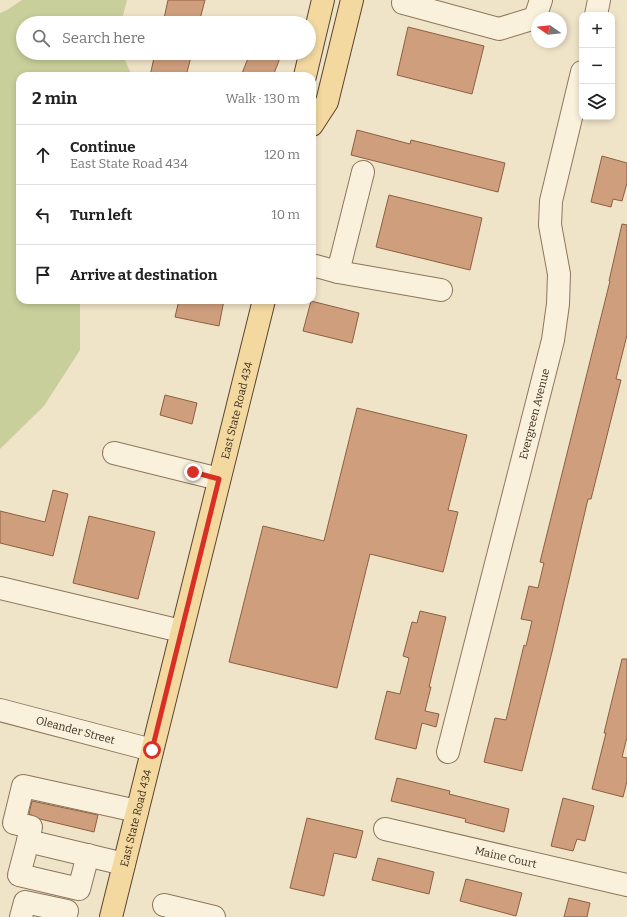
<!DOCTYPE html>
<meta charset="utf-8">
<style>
:root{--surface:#fff;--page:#f6f6f6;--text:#222;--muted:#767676;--line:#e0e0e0}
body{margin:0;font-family:Bitter,serif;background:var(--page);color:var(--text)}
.controls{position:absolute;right:12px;top:12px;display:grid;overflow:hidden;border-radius:8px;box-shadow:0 2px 6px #0003}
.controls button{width:36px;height:36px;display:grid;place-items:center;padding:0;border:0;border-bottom:1px solid var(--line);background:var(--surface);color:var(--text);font:20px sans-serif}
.compass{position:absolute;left:531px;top:12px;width:36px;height:36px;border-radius:50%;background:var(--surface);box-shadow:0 2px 6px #0003;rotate:284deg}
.stop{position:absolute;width:12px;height:12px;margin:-9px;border:3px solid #d93025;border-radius:50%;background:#fff}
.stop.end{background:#d93025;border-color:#fff;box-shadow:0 1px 4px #0008}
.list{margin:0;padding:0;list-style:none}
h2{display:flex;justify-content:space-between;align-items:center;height:52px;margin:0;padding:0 16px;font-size:17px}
h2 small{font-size:13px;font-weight:400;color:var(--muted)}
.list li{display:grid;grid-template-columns:26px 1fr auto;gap:12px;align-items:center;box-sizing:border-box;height:60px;padding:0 16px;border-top:1px solid var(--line)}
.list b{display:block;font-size:15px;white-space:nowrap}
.list p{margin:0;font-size:13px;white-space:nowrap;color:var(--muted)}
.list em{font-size:13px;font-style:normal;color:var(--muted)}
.icon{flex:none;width:22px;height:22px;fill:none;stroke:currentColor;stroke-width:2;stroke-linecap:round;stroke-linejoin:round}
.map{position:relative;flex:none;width:627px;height:917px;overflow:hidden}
.search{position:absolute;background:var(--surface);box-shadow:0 2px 6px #0003;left:16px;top:16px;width:300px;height:44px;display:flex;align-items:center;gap:10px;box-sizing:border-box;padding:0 14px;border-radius:22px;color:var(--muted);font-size:15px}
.panel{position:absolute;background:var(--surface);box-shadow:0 2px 6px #0003;left:16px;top:72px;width:300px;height:232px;border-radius:12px}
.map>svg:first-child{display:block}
.green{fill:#c9cf9b}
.building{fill:#cf9f7d;stroke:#8d5f41}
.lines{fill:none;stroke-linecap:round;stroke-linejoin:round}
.minor-casing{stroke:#8d765c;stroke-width:24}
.major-casing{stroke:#5b4430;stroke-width:24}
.minor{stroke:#faf1dc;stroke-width:22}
.major{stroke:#f3d9a0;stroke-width:22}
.route{stroke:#d93025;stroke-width:5}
.labels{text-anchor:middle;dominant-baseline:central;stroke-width:4;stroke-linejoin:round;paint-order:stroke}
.street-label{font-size:11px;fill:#3d2e20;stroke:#f7eed8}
</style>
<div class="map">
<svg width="627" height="917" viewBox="0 0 627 917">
<rect width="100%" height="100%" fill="#f0e4c8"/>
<!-- green -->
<polygon class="green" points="22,0 127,0 121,23 23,23 23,53 122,53 132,76 20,76 20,300 80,300 80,350 44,406 0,449 0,13 7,10"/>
<!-- building -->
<g class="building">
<polygon points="168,0 205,0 199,23 163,23"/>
<polygon points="408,27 484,46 472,94 397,75"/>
<polygon points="155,53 192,53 186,76 150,76"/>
<polygon points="250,53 282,53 273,76 241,76"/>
<polygon points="357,130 410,144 411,140 505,163 498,192 351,155"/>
<polygon points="602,156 627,163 627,183 622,201 613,199 611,207 591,202"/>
<polygon points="389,195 482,218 470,270 376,247"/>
<polygon points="622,224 627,225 627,335 616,379 621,380 591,499 588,499 552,652 522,771 484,762 495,718 506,720 524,645 526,646 532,621 521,619 529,586 538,588 544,563 540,562 610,281 609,281"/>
<polygon points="179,300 224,300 219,326 175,317"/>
<polygon points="311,301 359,313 352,343 303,331"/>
<polygon points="165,395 197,403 192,424 160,415"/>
<polygon points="357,408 467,435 448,510 458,512 443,572 370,554 337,688 229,662 263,526 324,541"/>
<polygon points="53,490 68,494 53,556 0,543 0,511 45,522"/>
<polygon points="89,516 155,532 138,599 73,583"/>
<polygon points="420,611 446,617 429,687 431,687 425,711 439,714 436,727 422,723 416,749 375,739 387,691 400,694 409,658 403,656 412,622 417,623"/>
<polygon points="622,659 627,659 627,737 622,757 627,758 627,781 623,797 592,789 606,733 604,733"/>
<polygon points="397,778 450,791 449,794 509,809 504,832 465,822 466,819 391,801"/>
<polygon points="563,798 594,806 585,841 577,839 573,851 551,846"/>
<polygon points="32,801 98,815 94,832 40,819 29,814"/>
<polygon points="307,818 363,831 356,858 334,853 324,896 290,888"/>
<polygon points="378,858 434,872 429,894 372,880"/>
<polygon points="466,879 522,893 516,916 460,901"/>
<polygon points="569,898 590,903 587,917 564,917"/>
</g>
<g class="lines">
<!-- minor casing -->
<g class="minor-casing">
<g id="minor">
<polyline points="403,3 499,29 535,18 541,0"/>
<polyline points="596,15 599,0"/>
<polyline points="312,265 338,272 363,172"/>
<polyline points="338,272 441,290"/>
<polyline points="114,453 219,479"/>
<polyline points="0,588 181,631"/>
<path id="s1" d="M0,710L152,750"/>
<path id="s2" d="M448,752L553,340L558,304L559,274L550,225L551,201L582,72"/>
<path id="s3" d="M385,829L627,885"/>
<polyline points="28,841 19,875 79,889 88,855"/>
<polyline points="124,864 28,841 31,827 14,823 23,786 137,811"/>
<polyline points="164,905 214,917"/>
<polyline points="21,917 25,902 67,911 65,917"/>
</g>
</g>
<!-- major casing -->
<g class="major-casing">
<g id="major">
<polyline points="305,76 323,0"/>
<polyline points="312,125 327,102 352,0"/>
<path id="s4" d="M111,917L264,300"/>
</g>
</g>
<!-- minor -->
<use href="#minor" class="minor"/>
<!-- major -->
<use href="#major" class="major"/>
</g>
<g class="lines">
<!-- route -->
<polyline class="route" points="152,750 219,479 193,472"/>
</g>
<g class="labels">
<!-- street labels -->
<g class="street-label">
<text stroke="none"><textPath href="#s4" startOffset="522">East State Road 434</textPath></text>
<text stroke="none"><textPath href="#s2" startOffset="349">Evergreen Avenue</textPath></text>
<text stroke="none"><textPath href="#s1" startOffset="78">Oleander Street</textPath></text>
<text stroke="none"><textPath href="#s4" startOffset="102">East State Road 434</textPath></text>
<text stroke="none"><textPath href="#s3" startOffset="124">Maine Court</textPath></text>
</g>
</g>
</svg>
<div class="controls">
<button>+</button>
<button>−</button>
<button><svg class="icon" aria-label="layers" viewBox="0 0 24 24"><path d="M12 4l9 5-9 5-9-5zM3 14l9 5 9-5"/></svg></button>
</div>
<svg class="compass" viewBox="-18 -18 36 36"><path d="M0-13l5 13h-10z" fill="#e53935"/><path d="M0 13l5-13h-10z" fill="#767676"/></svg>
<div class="stop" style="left:152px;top:750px"></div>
<div class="stop end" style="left:193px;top:472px"></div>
<div class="search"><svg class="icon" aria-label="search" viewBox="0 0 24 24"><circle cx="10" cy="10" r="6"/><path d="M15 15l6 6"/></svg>Search here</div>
<section class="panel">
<h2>2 min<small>Walk · 130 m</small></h2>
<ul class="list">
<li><svg class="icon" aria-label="ahead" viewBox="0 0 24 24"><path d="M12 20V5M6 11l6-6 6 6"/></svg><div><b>Continue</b><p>East State Road 434</p></div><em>120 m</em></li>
<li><svg class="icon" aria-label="left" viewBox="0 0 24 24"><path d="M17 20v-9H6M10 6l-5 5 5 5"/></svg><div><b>Turn left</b></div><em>10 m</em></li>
<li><svg class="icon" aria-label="arrive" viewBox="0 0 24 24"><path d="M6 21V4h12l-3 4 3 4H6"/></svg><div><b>Arrive at destination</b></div></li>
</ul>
</section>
</div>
